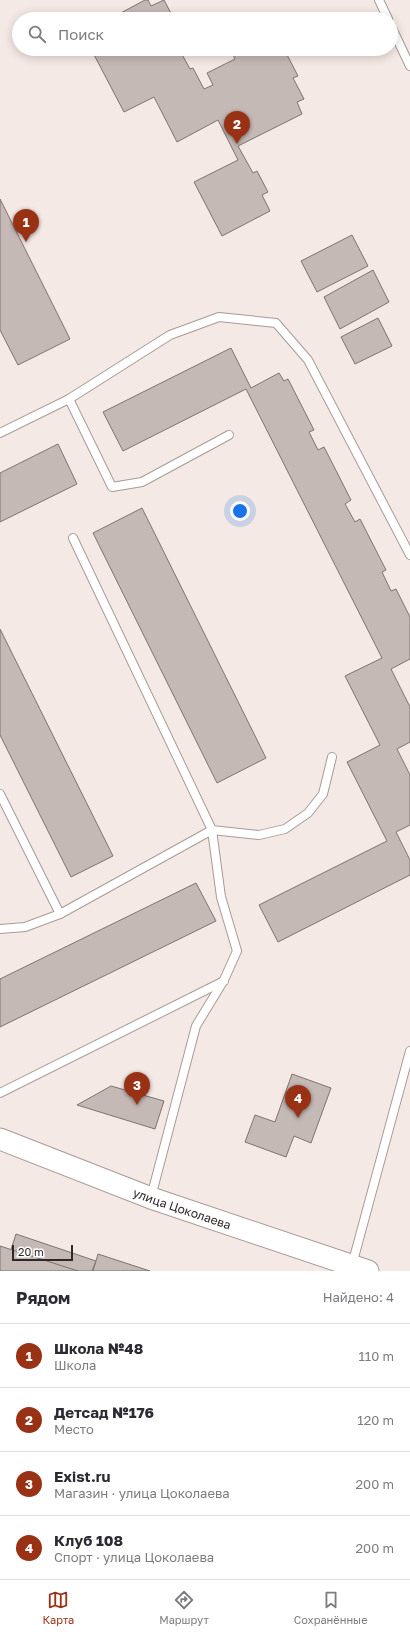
<!DOCTYPE html>
<html lang="ru">
<meta charset="utf-8">
<style>
:root{--surface:#fff;--page:#f7f7f7;--text:#2b2b33;--muted:#7c7c81;--line:#e1e1e2;--accent:#993115}
body{margin:0;font-family:"Golos Text",sans-serif;background:var(--page);color:var(--text)}
.scale{position:absolute;left:12px;bottom:10px;width:61px;box-sizing:border-box;padding-left:4px;border:2px solid #2e2928;border-top:0;font-size:11px;line-height:14px;white-space:nowrap;color:#2e2928;-webkit-text-stroke:3px #fff;paint-order:stroke}
.you{position:absolute;left:240px;top:511px;width:14px;height:14px;margin:-10px;border:3px solid #fff;border-radius:50%;background:#1a73e8;box-shadow:0 0 0 6px #1a73e833}
.badge{display:grid;place-items:center;width:26px;height:26px;border-radius:50%;background:var(--accent);color:#fff;font-size:13px;font-weight:700}
.pin{position:absolute;translate:-50% -33px;filter:drop-shadow(0 1px 2px #0008)}
.pin::after{content:'';position:absolute;top:21px;width:14px;height:12px;background:inherit;clip-path:polygon(0 0,100% 0,50% 100%)}
.list{margin:0;padding:0;list-style:none}
h2{display:flex;justify-content:space-between;align-items:center;height:52px;margin:0;padding:0 16px;font-size:17px}
h2 small{font-size:13px;font-weight:400;color:var(--muted)}
.list li{display:grid;grid-template-columns:26px 1fr auto;gap:12px;align-items:center;box-sizing:border-box;height:64px;padding:0 16px;border-top:1px solid var(--line)}
.list b{display:block;font-size:15px;white-space:nowrap}
.list p{margin:0;font-size:13px;white-space:nowrap;color:var(--muted)}
.list em{font-size:13px;font-style:normal;color:var(--muted)}
.icon{flex:none;width:22px;height:22px;fill:none;stroke:currentColor;stroke-width:2;stroke-linecap:round;stroke-linejoin:round}
.map{position:relative;flex:none;width:410px;height:1271px;overflow:hidden}
.search{position:absolute;background:var(--surface);box-shadow:0 2px 10px #0003;left:12px;right:12px;top:12px;height:44px;display:flex;align-items:center;gap:10px;box-sizing:border-box;padding:0 14px;border-radius:22px;color:var(--muted);font-size:15px}
.sheet{height:308px;background:var(--surface)}
nav{display:flex;justify-content:space-around;align-items:center;box-sizing:border-box;height:56px;border-top:1px solid var(--line);background:var(--surface);font-size:11px;color:var(--muted)}
nav a{display:grid;justify-items:center;gap:2px}
nav .on{color:var(--accent)}
.map>svg:first-child{display:block}
.building{fill:#c5b9b6;stroke:#7e7371}
.lines{fill:none;stroke-linecap:round;stroke-linejoin:round}
.service-casing{stroke:#a79b98;stroke-width:10}
.tertiary-casing{stroke:#a79b98;stroke-width:23}
.service{stroke:#fff;stroke-width:8}
.tertiary{stroke:#fff;stroke-width:21}
.labels{text-anchor:middle;dominant-baseline:central;stroke-width:3.5;stroke-linejoin:round;paint-order:stroke}
.street-label{font-size:12px;fill:#2e2928;stroke:#fff}
</style>
<div class="map">
<svg width="410" height="1271" viewBox="0 0 410 1271">
<rect width="100%" height="100%" fill="#f5e9e5"/>
<!-- building -->
<g class="building">
<polygon points="145,0 148,0 151,6 164,0 174,19 119,19 117,15"/>
<polygon points="91,49 179,49 190,69 193,68 204,89 213,85 207,73 235,59 232,53 241,49 284,49 298,76 293,78 304,99 297,102 302,114 238,146 253,173 257,171 268,192 262,195 270,211 222,236 194,182 238,160 218,120 177,142 154,97 124,112"/>
<polygon points="0,199 70,339 18,365 0,330"/>
<polygon points="352,235 368,266 317,292 301,261"/>
<polygon points="373,270 389,302 340,329 324,297"/>
<polygon points="378,318 392,346 355,364 341,337"/>
<polygon points="231,348 251,388 279,373 284,381 288,379 314,430 309,432 318,450 324,447 351,500 345,504 355,522 360,519 386,570 382,572 391,591 396,589 410,617 410,659 391,669 410,707 410,742 397,749 410,775 410,825 396,832 410,860 410,875 278,942 259,905 387,841 347,762 380,745 345,676 382,658 246,389 123,451 103,412"/>
<polygon points="58,444 77,484 0,522 0,473"/>
<polygon points="142,508 266,758 217,783 93,533"/>
<polygon points="0,629 113,856 71,877 0,735"/>
<polygon points="196,883 216,921 0,1027 0,979"/>
<polygon points="292,1074 331,1088 311,1143 294,1136 286,1157 245,1142 255,1115 275,1122"/>
<polygon points="111,1086 164,1101 155,1129 77,1105"/>
<polygon points="16,1234 96,1261 92,1271 4,1271"/>
<polygon points="0,1246 78,1271 0,1271"/>
<polygon points="98,1254 150,1271 93,1271"/>
</g>
<g class="lines">
<!-- service casing -->
<g class="service-casing">
<g id="service">
<polyline points="379,0 388,19"/>
<polyline points="391,26 410,66"/>
<polyline points="69,399 112,487 142,482 229,435"/>
<polyline points="0,433 69,399 170,335 219,317 276,323 308,360 410,555"/>
<polyline points="73,538 212,830 259,835 285,829 308,813 323,794 332,757"/>
<polyline points="0,794 60,914"/>
<polyline points="0,929 25,927 60,914 212,830 221,897 237,951 224,980 196,1026 151,1197"/>
<polyline points="0,1093 224,981"/>
<polyline points="352,1265 410,1051"/>
</g>
</g>
<!-- tertiary casing -->
<g class="tertiary-casing">
<g id="tertiary">
<path id="s1" d="M0,1139L151,1198L368,1271"/>
</g>
</g>
<!-- service -->
<use href="#service" class="service"/>
<!-- tertiary -->
<use href="#tertiary" class="tertiary"/>
</g>
<g class="labels">
<!-- street labels -->
<g class="street-label">
<text stroke="none"><textPath href="#s1" startOffset="195">улица Цоколаева</textPath></text>
</g>
</g>
</svg>
<div class="scale">20 m</div>
<div class="you"></div>
<div class="pin badge" style="left:26px;top:242px">1</div>
<div class="pin badge" style="left:237px;top:144px">2</div>
<div class="pin badge" style="left:137px;top:1105px">3</div>
<div class="pin badge" style="left:298px;top:1118px">4</div>
<div class="search"><svg class="icon" aria-label="search" viewBox="0 0 24 24"><circle cx="10" cy="10" r="6"/><path d="M15 15l6 6"/></svg>Поиск</div>
</div>
<section class="sheet">
<h2>Рядом<small>Найдено: 4</small></h2>
<ul class="list">
<li><span class="badge">1</span><div><b>Школа №48</b><p>Школа</p></div><em>110 m</em></li>
<li><span class="badge">2</span><div><b>Детсад №176</b><p>Место</p></div><em>120 m</em></li>
<li><span class="badge">3</span><div><b>Exist.ru</b><p>Магазин · улица Цоколаева</p></div><em>200 m</em></li>
<li><span class="badge">4</span><div><b>Клуб 108</b><p>Спорт · улица Цоколаева</p></div><em>200 m</em></li>
</ul>
</section>
<nav>
<a class="on"><svg class="icon" aria-label="map" viewBox="0 0 24 24"><path d="M3 6l6-2 6 2 6-2v14l-6 2-6-2-6 2zM9 4v14M15 6v14"/></svg>Карта</a>
<a><svg class="icon" aria-label="directions" viewBox="0 0 24 24"><path d="M12 3l9 9-9 9-9-9zM9 14v-3h6M13 9l2 2-2 2"/></svg>Маршрут</a>
<a><svg class="icon" aria-label="saved" viewBox="0 0 24 24"><path d="M7 4h10v16l-5-4-5 4z"/></svg>Сохранённые</a>
</nav>
